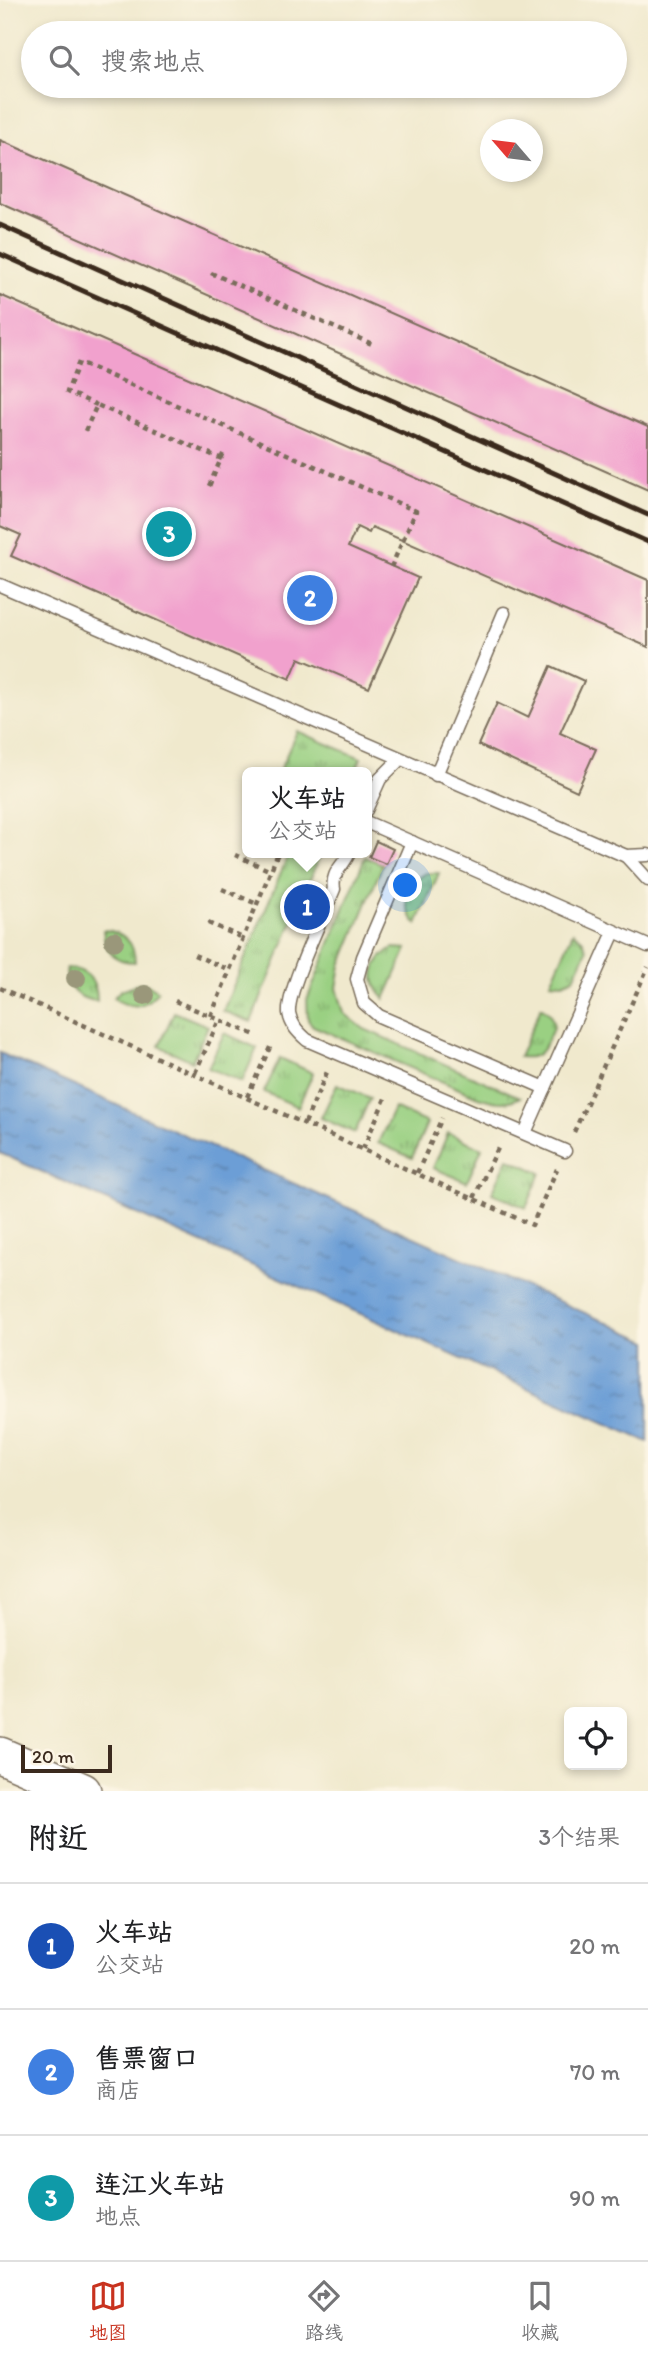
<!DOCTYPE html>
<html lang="zh">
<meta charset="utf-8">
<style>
:root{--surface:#fff;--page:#f2f2f2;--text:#202124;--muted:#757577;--line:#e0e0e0;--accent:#c8321e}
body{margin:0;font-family:Itim,"LXGW WenKai TC",sans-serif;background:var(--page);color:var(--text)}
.controls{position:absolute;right:21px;bottom:21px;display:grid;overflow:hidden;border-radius:10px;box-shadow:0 4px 10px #0003}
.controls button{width:63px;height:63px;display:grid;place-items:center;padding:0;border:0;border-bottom:2px solid var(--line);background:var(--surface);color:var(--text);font:35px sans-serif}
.compass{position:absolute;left:480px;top:119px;width:63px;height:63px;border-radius:50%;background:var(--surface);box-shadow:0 4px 10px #0003;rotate:298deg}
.scale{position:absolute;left:21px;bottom:18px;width:91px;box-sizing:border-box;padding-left:7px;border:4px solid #3b2a1e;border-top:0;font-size:19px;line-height:24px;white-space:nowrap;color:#3b2a1e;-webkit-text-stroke:5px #fcf5e5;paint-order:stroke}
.you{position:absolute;left:406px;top:886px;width:24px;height:24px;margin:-18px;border:5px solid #fff;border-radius:50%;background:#1a73e8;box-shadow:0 0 0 10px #1a73e833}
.badge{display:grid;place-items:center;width:46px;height:46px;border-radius:50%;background:var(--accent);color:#fff;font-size:23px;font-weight:700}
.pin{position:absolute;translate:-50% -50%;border:4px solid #fff;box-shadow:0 2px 7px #0006}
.popup{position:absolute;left:242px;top:767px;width:130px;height:91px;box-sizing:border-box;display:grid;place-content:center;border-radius:10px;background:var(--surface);filter:drop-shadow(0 2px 5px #0005);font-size:23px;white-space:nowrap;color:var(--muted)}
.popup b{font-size:26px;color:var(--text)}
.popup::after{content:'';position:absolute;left:50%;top:100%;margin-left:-14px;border:14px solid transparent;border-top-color:var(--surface)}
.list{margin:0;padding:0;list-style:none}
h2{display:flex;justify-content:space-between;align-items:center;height:91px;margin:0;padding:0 28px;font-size:30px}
h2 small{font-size:23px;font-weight:400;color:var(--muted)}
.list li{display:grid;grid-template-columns:46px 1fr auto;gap:21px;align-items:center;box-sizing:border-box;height:126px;padding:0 28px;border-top:2px solid var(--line)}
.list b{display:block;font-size:26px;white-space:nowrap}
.list p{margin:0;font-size:23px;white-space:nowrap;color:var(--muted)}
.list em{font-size:23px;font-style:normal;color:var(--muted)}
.icon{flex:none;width:38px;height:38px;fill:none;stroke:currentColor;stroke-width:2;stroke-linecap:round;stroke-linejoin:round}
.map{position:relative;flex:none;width:648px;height:1791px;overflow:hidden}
.search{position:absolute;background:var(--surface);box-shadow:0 4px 10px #0003;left:21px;right:21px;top:21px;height:77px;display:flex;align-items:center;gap:18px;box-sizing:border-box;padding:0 24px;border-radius:38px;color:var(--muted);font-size:26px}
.sheet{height:469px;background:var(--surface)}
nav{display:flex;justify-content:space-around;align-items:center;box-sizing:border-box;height:98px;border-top:2px solid var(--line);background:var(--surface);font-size:19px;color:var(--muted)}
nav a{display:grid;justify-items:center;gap:4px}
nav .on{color:var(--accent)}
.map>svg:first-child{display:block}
.grass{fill:url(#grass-tufts);stroke:#6a7d50;stroke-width:2}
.water{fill:url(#water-ripples);stroke:#54647a;stroke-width:2}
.building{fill:#f1a1cd}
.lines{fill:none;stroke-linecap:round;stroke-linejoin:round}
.service-casing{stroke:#7a6d5b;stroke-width:15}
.secondary-casing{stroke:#7a6d5b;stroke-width:38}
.path{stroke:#7a6d5b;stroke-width:4.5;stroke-dasharray:5 5;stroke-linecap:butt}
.service{stroke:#fff;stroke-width:12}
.secondary{stroke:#fff;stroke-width:35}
.rail{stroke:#3b2a1e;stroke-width:5}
.tree{fill:#9a977a}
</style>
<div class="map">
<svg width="648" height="1791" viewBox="0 0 648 1791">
<defs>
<pattern id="grass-tufts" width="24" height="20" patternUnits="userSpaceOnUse" patternTransform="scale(1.75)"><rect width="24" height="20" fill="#9ad082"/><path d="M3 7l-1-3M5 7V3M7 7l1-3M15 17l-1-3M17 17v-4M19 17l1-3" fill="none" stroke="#7fa96a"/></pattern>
<pattern id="water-ripples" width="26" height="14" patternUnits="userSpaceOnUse" patternTransform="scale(1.75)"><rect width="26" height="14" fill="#6c9ed6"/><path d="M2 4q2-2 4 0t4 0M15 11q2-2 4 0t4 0" fill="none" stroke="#5a81ad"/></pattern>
</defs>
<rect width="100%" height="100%" fill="#fcf5e5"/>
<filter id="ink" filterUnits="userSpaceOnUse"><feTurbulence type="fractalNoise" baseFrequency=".0143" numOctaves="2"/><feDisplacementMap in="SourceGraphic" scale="14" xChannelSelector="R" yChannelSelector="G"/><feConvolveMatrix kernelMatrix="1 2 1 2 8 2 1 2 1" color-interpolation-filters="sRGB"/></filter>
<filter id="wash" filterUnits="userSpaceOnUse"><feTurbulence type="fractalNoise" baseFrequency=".00686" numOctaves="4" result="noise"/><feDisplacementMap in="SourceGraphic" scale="28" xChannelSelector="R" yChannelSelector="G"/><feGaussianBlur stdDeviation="1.57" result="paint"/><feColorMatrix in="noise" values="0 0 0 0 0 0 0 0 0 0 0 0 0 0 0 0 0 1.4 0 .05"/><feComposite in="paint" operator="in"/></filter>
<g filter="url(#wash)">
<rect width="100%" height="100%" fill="#f0e9cd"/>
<!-- grass -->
<g class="grass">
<polygon points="297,731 361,758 355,772 279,772"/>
<polygon points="289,853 321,853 251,1022 223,1011"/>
<path d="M365,857L383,864L341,965L337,988L344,1013L364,1029L520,1097C505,1105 494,1102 478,1097L313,1026L308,1020L307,1000Z"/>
<path d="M426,873H439L417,924C400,906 404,886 426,873Z"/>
<path d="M103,930C123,931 134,941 135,962C113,962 105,951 103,930Z"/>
<polygon points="573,932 582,939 587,950 574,978 563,983 551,982"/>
<path d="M393,948L407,949L385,999C367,981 372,961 393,948Z"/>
<path d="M66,968C87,969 97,980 97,1001C77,999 66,989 66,968Z"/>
<path d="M140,983L149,985L158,991C145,1008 132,1010 113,998L121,990Z"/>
<path d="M541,1007L550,1014L554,1026C545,1045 544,1060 519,1057Z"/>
<polygon points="174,1012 208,1026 192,1061 159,1046"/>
<polygon points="224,1033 257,1048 242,1082 208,1068"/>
<polygon points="280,1058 313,1073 298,1107 264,1092"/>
<polygon points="337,1084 370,1098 355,1133 321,1118"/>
<polygon points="394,1108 427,1123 412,1158 378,1143"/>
<polygon points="448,1133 482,1148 467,1182 433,1168"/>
<polygon points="508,1158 541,1173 526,1208 492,1193"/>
</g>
<!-- water -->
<polygon class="water" points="0,1053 648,1341 648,1442 0,1153"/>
<g id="blocks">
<!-- building -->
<g class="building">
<polygon points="0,140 648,427 648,490 0,203"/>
<polygon points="0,295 648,580 648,647 372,527 369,533 357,527 348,547 418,578 369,688 299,658 290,679 11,556 21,535 0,526"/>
<polygon points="551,666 584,681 560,733 596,749 577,791 478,745 497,703 528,718"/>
<polygon points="376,841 393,849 386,864 369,857"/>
</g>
</g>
</g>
<g filter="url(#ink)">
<use href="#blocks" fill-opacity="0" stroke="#7a6d5b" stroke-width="2"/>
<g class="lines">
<!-- service casing -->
<g class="service-casing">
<g id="service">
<polyline points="0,585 626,856 648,855"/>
<polyline points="436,775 504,613"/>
<polyline points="366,810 380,779 400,759"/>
<polyline points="366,822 648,946"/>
<polyline points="412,842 363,957 357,979 364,1003 379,1016 545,1088"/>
<path d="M349,853C343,867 331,872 334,889C324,914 287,990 289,1013C291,1025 298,1032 307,1040L565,1151"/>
<polyline points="626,856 648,880"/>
<polyline points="525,1133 614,932"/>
</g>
</g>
<!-- secondary casing -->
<g class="secondary-casing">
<polyline id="secondary" points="0,1755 83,1791"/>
</g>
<!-- path -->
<g class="path">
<polyline points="211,273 372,344"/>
<polyline points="97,405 67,392 79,362 416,511 391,567"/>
<polyline points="85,431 97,405 222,459"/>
<polyline points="209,486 225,450"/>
<polyline points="235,855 271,871"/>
<polyline points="222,889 257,904"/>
<polyline points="208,923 243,938"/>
<polyline points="194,955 230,970"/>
<polyline points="0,988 532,1225 557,1169"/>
<polyline points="175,1001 255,1035"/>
<polyline points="211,1016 278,853"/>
<polyline points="195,1073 219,1020"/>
<polyline points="247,1097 272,1043"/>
<polyline points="305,1123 327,1072"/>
<polyline points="574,1132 648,967"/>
<polyline points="363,1149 387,1094"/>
<polyline points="417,1173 442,1118"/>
<polyline points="474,1198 500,1144"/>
</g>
<!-- service -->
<use href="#service" class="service"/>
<!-- secondary -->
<use href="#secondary" class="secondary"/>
<!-- rail -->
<g class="rail">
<polyline points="0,225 648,515"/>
<polyline points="0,254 648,542"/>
</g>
</g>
<!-- trees -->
<g class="tree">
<circle cx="114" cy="941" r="10"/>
<circle cx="76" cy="978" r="10"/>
<circle cx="145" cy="995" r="10"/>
</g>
</g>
</svg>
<div class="controls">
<button><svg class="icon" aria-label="locate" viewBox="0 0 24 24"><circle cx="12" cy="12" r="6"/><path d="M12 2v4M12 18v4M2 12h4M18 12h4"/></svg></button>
</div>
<svg class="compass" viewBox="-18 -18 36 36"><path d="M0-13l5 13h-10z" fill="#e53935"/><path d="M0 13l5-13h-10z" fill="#757577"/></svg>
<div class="scale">20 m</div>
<div class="you"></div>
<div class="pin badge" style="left:307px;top:907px;background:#1a4fb4">1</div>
<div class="popup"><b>火车站</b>公交站</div>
<div class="pin badge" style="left:310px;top:598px;background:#3f7fe0">2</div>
<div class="pin badge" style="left:169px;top:534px;background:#0f9aa8">3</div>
<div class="search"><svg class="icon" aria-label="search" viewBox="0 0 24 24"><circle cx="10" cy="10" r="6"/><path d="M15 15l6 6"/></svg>搜索地点</div>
</div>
<section class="sheet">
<h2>附近<small>3个结果</small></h2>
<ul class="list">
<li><span class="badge" style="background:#1a4fb4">1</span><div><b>火车站</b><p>公交站</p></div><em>20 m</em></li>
<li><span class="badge" style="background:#3f7fe0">2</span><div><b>售票窗口</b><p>商店</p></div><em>70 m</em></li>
<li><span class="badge" style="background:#0f9aa8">3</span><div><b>连江火车站</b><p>地点</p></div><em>90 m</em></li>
</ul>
</section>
<nav>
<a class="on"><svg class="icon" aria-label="map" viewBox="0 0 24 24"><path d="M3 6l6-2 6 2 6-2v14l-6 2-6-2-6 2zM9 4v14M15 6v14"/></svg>地图</a>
<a><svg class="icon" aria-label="directions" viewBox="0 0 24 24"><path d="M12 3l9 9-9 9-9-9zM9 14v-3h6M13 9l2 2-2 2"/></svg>路线</a>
<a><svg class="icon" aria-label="saved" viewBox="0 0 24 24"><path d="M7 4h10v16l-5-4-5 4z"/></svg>收藏</a>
</nav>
